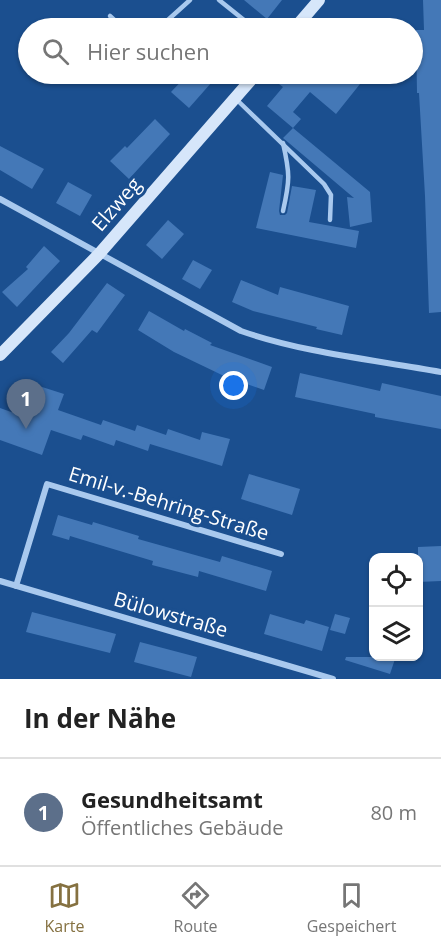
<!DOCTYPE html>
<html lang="de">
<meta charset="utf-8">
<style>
:root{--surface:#fff;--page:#f2f2f2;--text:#222;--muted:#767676;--line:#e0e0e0;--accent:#857141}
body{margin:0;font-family:"Open Sans",sans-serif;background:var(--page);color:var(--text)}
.controls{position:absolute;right:18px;bottom:18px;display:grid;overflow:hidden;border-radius:12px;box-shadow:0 2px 4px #0004}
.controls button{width:54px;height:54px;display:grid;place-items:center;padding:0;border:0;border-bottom:2px solid var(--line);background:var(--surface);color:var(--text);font:30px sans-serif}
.you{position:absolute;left:234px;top:386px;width:21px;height:21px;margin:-15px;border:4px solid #fff;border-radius:50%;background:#1a73e8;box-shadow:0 0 0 9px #1a73e833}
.badge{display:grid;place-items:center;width:39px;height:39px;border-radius:50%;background:var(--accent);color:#fff;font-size:20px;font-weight:700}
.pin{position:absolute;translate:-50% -50px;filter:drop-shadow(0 2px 3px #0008)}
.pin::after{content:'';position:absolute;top:32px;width:21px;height:18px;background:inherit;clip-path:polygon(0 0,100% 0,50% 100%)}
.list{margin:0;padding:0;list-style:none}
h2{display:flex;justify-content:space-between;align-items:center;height:78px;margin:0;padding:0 24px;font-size:26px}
h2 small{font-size:20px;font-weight:400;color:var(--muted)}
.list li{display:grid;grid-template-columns:39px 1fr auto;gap:18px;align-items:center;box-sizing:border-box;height:108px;padding:0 24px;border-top:2px solid var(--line)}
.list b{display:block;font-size:22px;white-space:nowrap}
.list p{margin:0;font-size:20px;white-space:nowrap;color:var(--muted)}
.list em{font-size:20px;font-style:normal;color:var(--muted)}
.icon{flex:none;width:33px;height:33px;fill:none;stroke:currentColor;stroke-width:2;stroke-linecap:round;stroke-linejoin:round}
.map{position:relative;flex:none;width:441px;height:679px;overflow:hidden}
.search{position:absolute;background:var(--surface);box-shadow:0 2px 4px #0004;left:18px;right:18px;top:18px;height:66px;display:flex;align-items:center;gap:15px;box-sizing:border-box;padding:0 21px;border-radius:33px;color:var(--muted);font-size:22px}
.sheet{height:186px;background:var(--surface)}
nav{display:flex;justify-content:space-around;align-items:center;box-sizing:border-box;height:84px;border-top:2px solid var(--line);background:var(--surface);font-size:16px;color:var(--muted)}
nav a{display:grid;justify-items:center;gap:3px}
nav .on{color:var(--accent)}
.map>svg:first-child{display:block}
.building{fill:#4478b7}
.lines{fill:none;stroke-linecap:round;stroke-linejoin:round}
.lane{stroke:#a9c9ee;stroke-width:4.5}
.street{stroke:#a9c9ee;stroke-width:6}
.secondary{stroke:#d6e6fa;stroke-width:12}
.labels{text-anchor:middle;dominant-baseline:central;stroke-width:6;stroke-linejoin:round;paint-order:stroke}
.street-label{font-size:20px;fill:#fff;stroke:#1b4f8f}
</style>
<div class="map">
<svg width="441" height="679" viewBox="0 0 441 679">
<rect width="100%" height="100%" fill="#1b4f8f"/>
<!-- building -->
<g class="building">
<polygon points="244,0 282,0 267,19"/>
<polygon points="423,0 441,0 441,312 429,313 425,196 419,93 417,93 416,30 424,30"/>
<polygon points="188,74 219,74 189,108 171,92"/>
<polygon points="289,74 347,74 360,84 336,114 310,92 293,112 301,119 293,128 267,106 283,87 279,84"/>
<polygon points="155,119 170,134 129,179 110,161 125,146 127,148"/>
<polygon points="293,128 370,192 372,222 350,227 347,197 354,198 283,138"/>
<polygon points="0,146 44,169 32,189 0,170"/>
<polygon points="270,172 283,175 279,211 280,215 285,215 287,213 292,186 316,190 309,222 359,231 356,248 256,228"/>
<polygon points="68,182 92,195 80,216 56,203"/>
<polygon points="168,220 184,234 162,259 146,245"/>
<polygon points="44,246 60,261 17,307 2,292 28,269 26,267"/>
<polygon points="193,260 212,270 200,289 182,279"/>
<polygon points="241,280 278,295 280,287 349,306 342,335 316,329 317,327 253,311 232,302"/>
<polygon points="107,283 125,295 97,333 92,330 63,363 51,352 69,333"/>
<polygon points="149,311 184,331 185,329 212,343 210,345 272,367 264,390 224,376 174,352 138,330"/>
<polygon points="300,373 380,391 382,383 441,396 441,429 375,417 375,414 295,397"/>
<polygon points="39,386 64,394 58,410 101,425 103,420 135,431 137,425 166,435 168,429 200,440 202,432 230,439 222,466 150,444 148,451 116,440 114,446 83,435 81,440 51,430 42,455 0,440 0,408 28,418"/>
<polygon points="249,474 300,489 292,515 241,499"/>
<polygon points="58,515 92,525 93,522 139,536 138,539 220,562 222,556 272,571 266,591 199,571 198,577 152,565 153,561 70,536 69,540 52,535"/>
<polygon points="441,546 441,581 418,582 418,547"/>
<polygon points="32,612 116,634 110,653 26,632"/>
<polygon points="270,614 304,624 306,620 329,627 322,651 264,634"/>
<polygon points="335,614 350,618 345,634 330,630"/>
<polygon points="140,642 197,657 191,677 134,662"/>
<polygon points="346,657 387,657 395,659 390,674 345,660"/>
</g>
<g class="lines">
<!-- lane -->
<g class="lane">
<polyline points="219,0 254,28"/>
<polyline points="110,16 123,28"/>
<polyline points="159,28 190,0"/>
<polyline points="237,100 324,184 331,195 330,220"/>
<path d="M283,211C290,180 290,174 283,143"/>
</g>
<!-- street -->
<g class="street">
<path d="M0,199L241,331C304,353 376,360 441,372"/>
<polyline points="0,581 333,679"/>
<polyline points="16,586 47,484 281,554"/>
</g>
<!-- secondary -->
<g class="secondary">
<polyline points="295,28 319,0"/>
<polyline points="0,355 99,254 256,74"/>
</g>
</g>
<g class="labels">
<!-- street labels -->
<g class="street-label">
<text transform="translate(116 204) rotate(-49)">Elzweg</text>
<text transform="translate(169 503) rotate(17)">Emil-v.-Behring-Straße</text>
<text transform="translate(171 614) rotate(16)">Bülowstraße</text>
</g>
</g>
</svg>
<div class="controls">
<button><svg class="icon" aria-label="locate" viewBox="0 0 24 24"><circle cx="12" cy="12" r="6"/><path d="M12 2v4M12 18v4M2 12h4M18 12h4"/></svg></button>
<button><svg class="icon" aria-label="layers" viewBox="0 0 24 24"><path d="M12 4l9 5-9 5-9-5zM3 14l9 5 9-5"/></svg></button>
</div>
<div class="you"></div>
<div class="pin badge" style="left:26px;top:429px;background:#5c6f8a">1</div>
<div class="search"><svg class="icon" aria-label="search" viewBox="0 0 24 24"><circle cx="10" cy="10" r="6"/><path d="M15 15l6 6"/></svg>Hier suchen</div>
</div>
<section class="sheet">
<h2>In der Nähe<small></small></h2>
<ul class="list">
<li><span class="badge" style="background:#5c6f8a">1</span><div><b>Gesundheitsamt</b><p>Öffentliches Gebäude</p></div><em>80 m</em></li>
</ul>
</section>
<nav>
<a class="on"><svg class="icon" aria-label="map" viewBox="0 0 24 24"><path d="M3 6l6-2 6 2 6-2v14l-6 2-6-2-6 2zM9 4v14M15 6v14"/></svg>Karte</a>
<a><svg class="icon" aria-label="directions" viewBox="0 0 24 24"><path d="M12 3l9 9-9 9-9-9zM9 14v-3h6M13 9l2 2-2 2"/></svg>Route</a>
<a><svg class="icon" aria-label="saved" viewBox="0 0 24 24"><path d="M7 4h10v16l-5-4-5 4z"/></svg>Gespeichert</a>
</nav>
